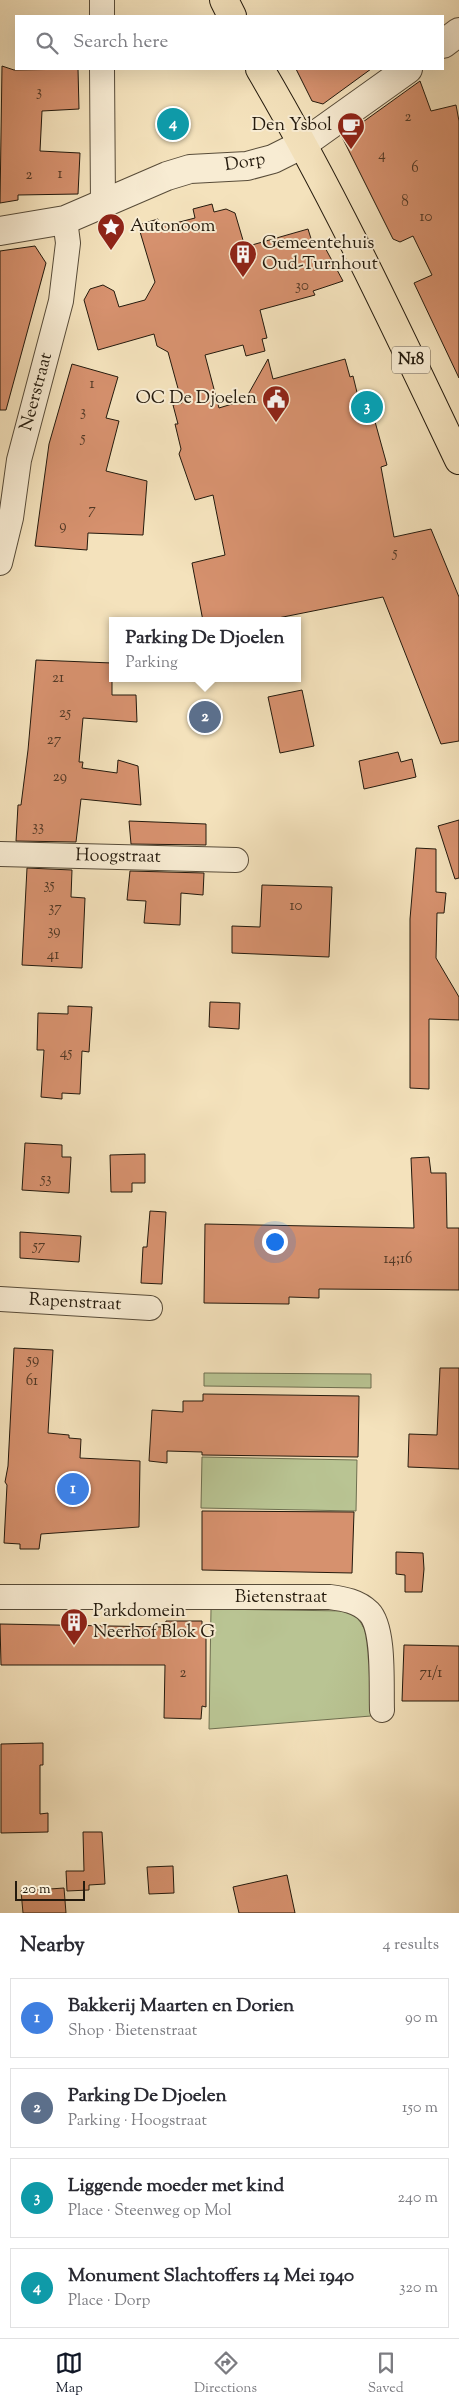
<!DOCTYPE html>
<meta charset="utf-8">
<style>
:root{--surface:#fff;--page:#f7f7f7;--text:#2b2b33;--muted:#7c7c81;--line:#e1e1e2;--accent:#111827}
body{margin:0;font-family:"Sorts Mill Goudy",serif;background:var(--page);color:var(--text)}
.scale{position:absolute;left:15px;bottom:12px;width:70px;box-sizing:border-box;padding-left:5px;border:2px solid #241a0d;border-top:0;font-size:14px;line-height:18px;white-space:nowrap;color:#241a0d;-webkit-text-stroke:4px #f8ecd3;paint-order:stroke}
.you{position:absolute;left:274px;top:1241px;width:18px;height:18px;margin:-12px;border:4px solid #fff;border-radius:50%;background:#1a73e8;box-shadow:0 0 0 8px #1a73e833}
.badge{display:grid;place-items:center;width:32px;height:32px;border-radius:50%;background:var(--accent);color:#fff;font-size:16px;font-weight:700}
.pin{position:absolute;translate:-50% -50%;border:2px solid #fff;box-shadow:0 1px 5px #0006}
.popup{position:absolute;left:109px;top:617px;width:192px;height:65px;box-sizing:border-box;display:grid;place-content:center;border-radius:0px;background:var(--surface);filter:drop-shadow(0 1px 4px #0005);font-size:16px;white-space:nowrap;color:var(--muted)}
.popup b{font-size:19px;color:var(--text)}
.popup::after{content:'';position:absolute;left:50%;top:100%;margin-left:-10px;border:10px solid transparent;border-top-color:var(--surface)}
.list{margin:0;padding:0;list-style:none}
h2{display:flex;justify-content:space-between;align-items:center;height:65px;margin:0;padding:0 20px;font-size:21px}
h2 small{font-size:16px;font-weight:400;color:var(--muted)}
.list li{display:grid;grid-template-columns:32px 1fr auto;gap:15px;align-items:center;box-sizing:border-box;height:80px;margin:0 10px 10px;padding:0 10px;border:1px solid var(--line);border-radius:0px}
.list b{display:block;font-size:19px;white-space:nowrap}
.list p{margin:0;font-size:16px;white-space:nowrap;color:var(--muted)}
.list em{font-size:16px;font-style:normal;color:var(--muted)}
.icon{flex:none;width:28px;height:28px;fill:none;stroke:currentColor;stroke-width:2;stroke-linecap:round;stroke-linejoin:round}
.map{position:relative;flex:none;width:459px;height:1913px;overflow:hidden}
.search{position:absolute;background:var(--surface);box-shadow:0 5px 20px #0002;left:15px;right:15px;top:15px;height:55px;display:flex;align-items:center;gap:12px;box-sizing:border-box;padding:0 18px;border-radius:0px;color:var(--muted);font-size:19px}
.sheet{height:425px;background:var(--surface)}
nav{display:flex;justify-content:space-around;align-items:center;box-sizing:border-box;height:70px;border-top:1px solid var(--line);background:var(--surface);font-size:14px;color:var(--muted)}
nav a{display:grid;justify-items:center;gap:2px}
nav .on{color:var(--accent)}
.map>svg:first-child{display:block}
.green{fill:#b9c493;stroke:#6e6f50}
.building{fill:#d6916e;stroke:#241a0d}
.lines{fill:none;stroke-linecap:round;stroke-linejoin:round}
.minor-casing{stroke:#584c39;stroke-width:26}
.tertiary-casing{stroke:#584c39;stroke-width:30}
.primary-casing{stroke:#241a0d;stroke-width:30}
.minor{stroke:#f8ecd3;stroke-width:24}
.tertiary{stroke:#f8ecd3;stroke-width:28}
.primary{stroke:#f4e2bc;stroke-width:28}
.labels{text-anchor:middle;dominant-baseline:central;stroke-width:4;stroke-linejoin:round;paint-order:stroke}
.number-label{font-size:15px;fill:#503825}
.shield{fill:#f8ecd3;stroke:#645948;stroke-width:1}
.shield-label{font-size:16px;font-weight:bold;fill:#241a0d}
.poi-label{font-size:18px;fill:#241a0d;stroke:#f8ecd3;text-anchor:start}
.street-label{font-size:18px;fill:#241a0d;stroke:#f8ecd3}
</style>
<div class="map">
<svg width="459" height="1913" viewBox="0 0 459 1913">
<rect width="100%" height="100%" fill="#f4e2bc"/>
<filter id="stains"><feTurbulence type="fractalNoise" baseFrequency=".004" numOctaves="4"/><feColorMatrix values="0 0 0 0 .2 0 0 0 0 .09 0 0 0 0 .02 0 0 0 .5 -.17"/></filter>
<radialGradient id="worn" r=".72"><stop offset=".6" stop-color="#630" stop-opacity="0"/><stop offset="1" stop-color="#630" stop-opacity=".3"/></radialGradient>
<!-- green -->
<g class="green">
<polygon points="204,1373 371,1374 371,1388 204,1386"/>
<polygon points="202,1457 357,1460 356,1511 201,1508"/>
<path d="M211,1609L347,1611C379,1624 370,1686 371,1716L209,1729Z"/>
</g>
<!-- building -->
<g class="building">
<polygon points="2,66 14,70 78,69 79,109 42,111 40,151 80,153 78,194 18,195 18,200 0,203"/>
<polygon points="296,69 371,69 323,104 312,101"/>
<polygon points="420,81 431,111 456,105 459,121 459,378 414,283 432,275 413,236 400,242 393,239 342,137"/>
<polygon points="212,204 214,212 226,209 235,213 245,247 308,229 313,245 322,242 343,281 313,291 315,295 260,310 267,338 262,339 265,351 246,356 243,345 205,355 219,408 245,400 268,359 273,379 345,359 350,377 353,376 364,421 374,418 387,465 381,467 394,537 431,529 459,597 459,741 441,744 383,597 263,621 203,621 192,563 225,555 213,495 195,500 179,454 181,449 175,424 178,424 173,405 182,403 168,352 157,346 154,334 98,350 84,300 90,289 103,285 114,291 119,307 145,300 155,282 138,225 158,219 160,227 195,218 193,209"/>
<polygon points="35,246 46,263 6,410 0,410 0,251"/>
<polygon points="72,364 118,377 106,418 119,421 106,471 147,481 143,535 88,533 87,550 35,546 49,444"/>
<polygon points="36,660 112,663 112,695 136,695 137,722 83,718 79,762 83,762 82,768 117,773 118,760 138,766 141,805 81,799 76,842 16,841 18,805 21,805 28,750"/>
<polygon points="302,690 314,746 280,753 268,697"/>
<polygon points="398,752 401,762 412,759 416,777 364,789 359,761"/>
<polygon points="459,820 459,878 455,879 438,826"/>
<polygon points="129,821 206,824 206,845 131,844"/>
<polygon points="416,848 436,849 436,892 446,893 444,913 437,913 436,958 459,997 459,1020 429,1019 429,1089 410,1088 410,919"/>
<polygon points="27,868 72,870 71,897 85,898 82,968 22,965"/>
<polygon points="130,871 204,873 203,895 181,893 180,925 144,923 146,901 127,900"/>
<polygon points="262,885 332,887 329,957 232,953 232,926 260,927"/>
<polygon points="210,1002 240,1003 239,1029 209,1027"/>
<polygon points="68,1006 92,1007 89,1052 82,1051 80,1094 62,1093 62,1099 41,1097 44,1050 37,1050 38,1013 68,1014"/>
<polygon points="25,1143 62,1145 62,1157 71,1157 69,1193 22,1190"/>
<polygon points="145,1154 145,1183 132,1183 132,1192 111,1192 110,1155"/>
<polygon points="429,1157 431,1173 446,1173 447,1228 459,1228 459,1290 319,1289 319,1298 289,1297 289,1304 204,1303 205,1224 414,1228 411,1158"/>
<polygon points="150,1211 166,1212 162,1284 141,1283 143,1247 147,1247"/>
<polygon points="20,1232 81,1236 79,1262 20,1258"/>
<polygon points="14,1348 53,1350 48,1433 69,1435 69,1438 81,1439 80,1458 140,1461 139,1527 41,1534 39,1549 20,1549 20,1544 4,1543 7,1485 5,1482 8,1466"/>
<polygon points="440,1368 459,1368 459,1469 408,1467 409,1434 437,1435"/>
<polygon points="203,1394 359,1396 358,1457 202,1455 202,1452 167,1451 167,1463 149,1461 152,1410 183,1412 183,1401 203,1401"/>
<polygon points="202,1511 354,1512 352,1573 202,1570"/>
<polygon points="396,1552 423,1553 424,1569 422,1592 405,1592 405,1575 396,1574"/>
<polygon points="166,1621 202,1621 202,1634 206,1634 206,1707 202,1706 201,1719 164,1718 165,1665 1,1665 0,1624 165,1627"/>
<polygon points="404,1645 459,1646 459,1701 402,1701"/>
<polygon points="43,1743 43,1765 40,1765 40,1814 48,1813 48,1832 1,1833 1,1744"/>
<polygon points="83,1832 102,1832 105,1884 89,1885 89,1890 67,1891 66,1871 84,1871"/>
<polygon points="173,1866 174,1893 149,1894 147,1867"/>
<polygon points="287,1875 295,1913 239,1913 233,1887"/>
<polygon points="64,1888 66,1913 23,1913 21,1891"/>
</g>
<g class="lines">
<!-- minor casing -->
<g class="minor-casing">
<g id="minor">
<polyline points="102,0 102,16"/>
<polyline points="102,69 103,204"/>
<polyline points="0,563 11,518 19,460 61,301 68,243 65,220"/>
<polyline points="0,854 236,860"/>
<polyline points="0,1299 150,1308"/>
<path d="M0,1597H330C344,1599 358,1601 369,1612C385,1628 381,1686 382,1710"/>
</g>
</g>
<!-- tertiary casing -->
<g class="tertiary-casing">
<g id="tertiary">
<polyline points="443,44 459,32"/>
<polyline points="0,231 65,220 167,176 190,169 247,166 273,159 303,144 408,69"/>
</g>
</g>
<!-- primary casing -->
<g class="primary-casing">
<g id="primary">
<polyline points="224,0 232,16"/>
<path d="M260,69C334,195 396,328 459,460"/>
</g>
</g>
<!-- minor -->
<use href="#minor" class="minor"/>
<!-- tertiary -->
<use href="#tertiary" class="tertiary"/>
<!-- primary -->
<use href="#primary" class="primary"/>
</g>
<!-- icons -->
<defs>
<g id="cafe-pin" transform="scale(1.4375)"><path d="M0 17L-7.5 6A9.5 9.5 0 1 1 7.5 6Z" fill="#8f2418" stroke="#f8ecd3"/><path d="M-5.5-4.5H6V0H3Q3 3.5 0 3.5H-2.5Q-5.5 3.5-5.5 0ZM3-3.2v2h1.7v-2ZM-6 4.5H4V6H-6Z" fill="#fff"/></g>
<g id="sight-pin" transform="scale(1.4375)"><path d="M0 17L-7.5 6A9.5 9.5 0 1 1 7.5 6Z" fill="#8f2418" stroke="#f8ecd3"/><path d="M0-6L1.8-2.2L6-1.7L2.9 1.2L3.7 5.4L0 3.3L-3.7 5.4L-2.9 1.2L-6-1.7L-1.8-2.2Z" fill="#fff"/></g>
<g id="building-pin" transform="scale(1.4375)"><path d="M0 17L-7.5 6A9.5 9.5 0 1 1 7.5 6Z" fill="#8f2418" stroke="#f8ecd3"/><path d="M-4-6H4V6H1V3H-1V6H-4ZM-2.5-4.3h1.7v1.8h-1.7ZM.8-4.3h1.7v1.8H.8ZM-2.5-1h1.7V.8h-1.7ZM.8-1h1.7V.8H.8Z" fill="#fff"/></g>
<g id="civic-pin" transform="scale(1.4375)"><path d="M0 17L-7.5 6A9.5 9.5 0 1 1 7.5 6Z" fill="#8f2418" stroke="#f8ecd3"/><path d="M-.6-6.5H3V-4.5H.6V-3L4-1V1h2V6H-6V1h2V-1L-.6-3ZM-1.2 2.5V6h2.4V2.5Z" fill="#fff"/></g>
</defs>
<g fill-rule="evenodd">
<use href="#cafe-pin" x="351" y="126"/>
<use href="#sight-pin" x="111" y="227"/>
<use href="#building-pin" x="243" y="254"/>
<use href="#civic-pin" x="276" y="399"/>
<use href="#building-pin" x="74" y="1622"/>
</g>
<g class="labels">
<!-- number labels -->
<g class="number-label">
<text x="39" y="92">3</text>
<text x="408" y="117">2</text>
<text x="382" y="155">4</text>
<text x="415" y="168">6</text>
<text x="60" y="174">1</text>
<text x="29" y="175">2</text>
<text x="405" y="202">8</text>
<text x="426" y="217">10</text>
<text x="302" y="286">30</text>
<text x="92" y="384">1</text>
<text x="83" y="412">3</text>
<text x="83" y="438">5</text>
<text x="92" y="510">7</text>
<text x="63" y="526">9</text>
<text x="395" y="553">5</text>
<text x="58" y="678">21</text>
<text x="65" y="713">25</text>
<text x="54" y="740">27</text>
<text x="60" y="777">29</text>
<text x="38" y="827">33</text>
<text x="49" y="885">35</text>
<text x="296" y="906">10</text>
<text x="55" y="908">37</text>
<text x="54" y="931">39</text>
<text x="53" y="955">41</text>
<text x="66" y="1053">45</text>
<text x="46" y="1179">53</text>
<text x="39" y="1246">57</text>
<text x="398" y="1259">14;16</text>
<text x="33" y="1360">59</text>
<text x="32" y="1381">61</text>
<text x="183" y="1673">2</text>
<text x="431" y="1673">71/1</text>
</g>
<!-- shield labels -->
<rect class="shield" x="392" y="346.5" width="38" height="27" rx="4"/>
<g class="shield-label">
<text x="411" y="360">N18</text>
</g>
<!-- poi labels -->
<g class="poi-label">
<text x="332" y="126" text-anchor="end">Den Ysbol</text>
<text x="130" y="227">Autonoom</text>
<text x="262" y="244">Gemeentehuis<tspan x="262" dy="21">Oud-Turnhout</tspan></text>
<text x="257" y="399" text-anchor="end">OC De Djoelen</text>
<text x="93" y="1612">Parkdomein<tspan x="93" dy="21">Neerhof Blok G</tspan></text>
</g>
<!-- street labels -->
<g class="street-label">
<text transform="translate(245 163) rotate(-9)">Dorp</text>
<text transform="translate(37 392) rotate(-75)">Neerstraat</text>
<text transform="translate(118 857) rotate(1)">Hoogstraat</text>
<text transform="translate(75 1303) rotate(3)">Rapenstraat</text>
<text x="281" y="1598">Bietenstraat</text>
</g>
</g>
<rect width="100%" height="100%" filter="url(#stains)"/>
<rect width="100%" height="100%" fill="url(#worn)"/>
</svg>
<div class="scale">20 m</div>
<div class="you"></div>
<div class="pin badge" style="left:73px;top:1489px;background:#3f7fe0">1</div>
<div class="pin badge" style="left:205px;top:717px;background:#5c6f8a">2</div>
<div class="popup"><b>Parking De Djoelen</b>Parking</div>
<div class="pin badge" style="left:367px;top:407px;background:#0f9aa8">3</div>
<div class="pin badge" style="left:173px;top:124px;background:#0f9aa8">4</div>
<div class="search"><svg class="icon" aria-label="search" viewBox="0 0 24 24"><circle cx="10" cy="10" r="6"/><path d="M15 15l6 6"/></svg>Search here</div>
</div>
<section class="sheet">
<h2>Nearby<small>4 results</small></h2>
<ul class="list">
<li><span class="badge" style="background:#3f7fe0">1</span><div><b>Bakkerij Maarten en Dorien</b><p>Shop · Bietenstraat</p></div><em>90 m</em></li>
<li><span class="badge" style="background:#5c6f8a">2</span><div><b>Parking De Djoelen</b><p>Parking · Hoogstraat</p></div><em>150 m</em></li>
<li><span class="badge" style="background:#0f9aa8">3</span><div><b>Liggende moeder met kind</b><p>Place · Steenweg op Mol</p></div><em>240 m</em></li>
<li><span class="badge" style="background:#0f9aa8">4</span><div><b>Monument Slachtoffers 14 Mei 1940</b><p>Place · Dorp</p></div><em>320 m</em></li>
</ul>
</section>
<nav>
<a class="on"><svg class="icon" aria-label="map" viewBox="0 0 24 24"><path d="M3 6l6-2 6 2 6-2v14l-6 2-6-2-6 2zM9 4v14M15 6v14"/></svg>Map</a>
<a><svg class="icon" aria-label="directions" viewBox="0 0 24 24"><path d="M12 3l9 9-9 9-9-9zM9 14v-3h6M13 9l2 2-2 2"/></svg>Directions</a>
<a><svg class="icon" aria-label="saved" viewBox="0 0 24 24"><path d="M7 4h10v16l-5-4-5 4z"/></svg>Saved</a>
</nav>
